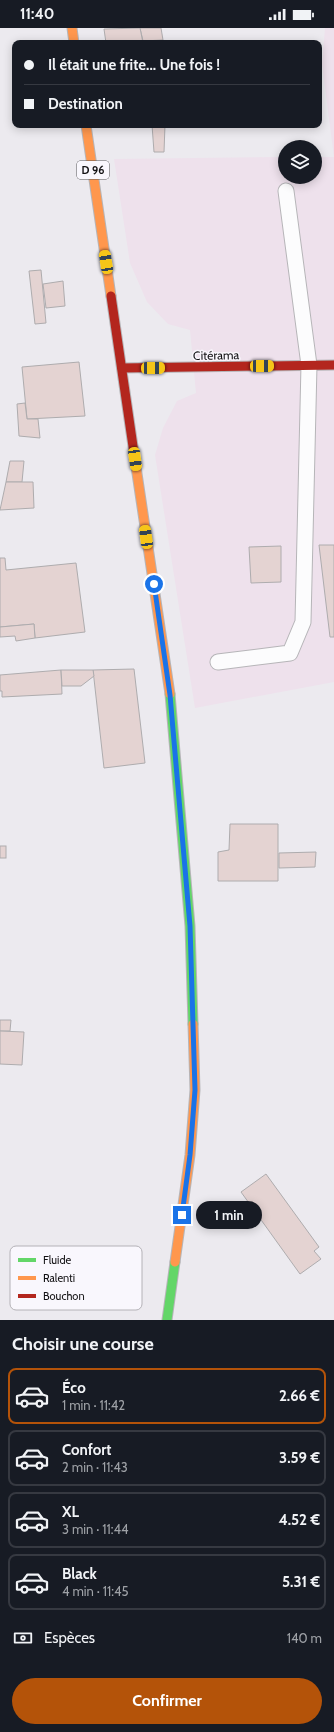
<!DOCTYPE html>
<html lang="fr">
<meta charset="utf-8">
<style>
body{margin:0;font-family:Cabin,sans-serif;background:#242831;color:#f1f3f6;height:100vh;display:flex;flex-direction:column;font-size:15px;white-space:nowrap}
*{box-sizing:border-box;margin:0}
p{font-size:13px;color:#9ea1a6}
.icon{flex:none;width:22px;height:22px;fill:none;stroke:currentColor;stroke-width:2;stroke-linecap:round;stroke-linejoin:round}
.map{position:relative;height:1292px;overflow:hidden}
.side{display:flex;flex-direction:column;background:#171b24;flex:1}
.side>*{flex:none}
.guide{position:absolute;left:12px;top:12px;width:310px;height:88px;border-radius:8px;box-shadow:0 2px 10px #0003;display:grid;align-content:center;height:88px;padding:0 12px;background:#171b24}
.fabs{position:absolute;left:278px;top:112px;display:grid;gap:8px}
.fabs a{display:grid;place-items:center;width:44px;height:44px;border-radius:50%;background:#171b24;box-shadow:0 2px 10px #0003;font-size:20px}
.end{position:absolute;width:18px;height:18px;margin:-9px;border:5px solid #1a73e8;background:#fff;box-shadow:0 0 0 2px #fff}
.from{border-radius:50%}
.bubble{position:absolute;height:28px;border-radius:14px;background:#171b24;box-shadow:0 2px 10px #0003;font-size:13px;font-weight:700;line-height:28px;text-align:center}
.car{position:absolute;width:12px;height:24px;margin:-12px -6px;border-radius:5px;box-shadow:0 0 3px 1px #0007;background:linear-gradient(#f5c518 24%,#345 0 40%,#f5c518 0 76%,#345 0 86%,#f5c518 0)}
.guide b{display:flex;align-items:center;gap:14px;height:38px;font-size:15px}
.guide b+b{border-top:1px solid #363941}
.guide i{width:10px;height:10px;background:#f1f3f6}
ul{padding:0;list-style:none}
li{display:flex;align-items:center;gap:12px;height:56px;margin:0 8px 6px;padding:0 4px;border:2px solid #363941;border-radius:8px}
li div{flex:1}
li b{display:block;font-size:15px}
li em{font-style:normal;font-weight:700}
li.active{border-color:#b45309}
li>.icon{width:36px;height:36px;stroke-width:1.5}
h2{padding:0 12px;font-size:18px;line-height:48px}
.pay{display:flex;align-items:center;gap:10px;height:44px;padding:0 12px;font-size:15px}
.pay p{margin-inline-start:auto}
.button{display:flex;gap:8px;margin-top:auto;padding:8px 12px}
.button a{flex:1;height:46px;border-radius:24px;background:#b45309;color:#fff;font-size:16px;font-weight:700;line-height:46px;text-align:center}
.status{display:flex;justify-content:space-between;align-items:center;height:28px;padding:0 20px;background:#171b24;direction:ltr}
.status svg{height:11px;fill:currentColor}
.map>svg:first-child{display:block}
.commercial{fill:#eee1ec}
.building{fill:#e4d3d2;stroke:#aeacae}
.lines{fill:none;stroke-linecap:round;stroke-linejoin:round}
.lane-casing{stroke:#b6b5b8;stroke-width:17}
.fast-casing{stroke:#b6b5b8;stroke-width:11}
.slow-casing{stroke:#b6b5b8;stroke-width:11}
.jam-casing{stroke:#b6b5b8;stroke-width:11}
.lane{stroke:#fcfcfd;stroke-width:15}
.fast{stroke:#63d668;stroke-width:9}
.slow{stroke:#ff974d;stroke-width:9}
.jam{stroke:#b3261e;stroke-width:9}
.route{stroke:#1a73e8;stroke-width:5}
.labels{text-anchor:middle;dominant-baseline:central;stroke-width:3;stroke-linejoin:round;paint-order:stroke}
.shield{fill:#f9f7fd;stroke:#575659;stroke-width:1}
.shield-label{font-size:11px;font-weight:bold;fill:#121113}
.street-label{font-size:12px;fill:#121113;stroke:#f9f7fd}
.key{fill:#f9f7fd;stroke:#b4b2b7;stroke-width:1}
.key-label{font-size:11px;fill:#121113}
</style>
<div class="status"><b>11:40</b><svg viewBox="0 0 49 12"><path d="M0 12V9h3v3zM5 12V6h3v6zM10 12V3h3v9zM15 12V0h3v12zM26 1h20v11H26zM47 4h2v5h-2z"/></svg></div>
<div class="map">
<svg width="334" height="1292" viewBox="0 0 334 1292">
<rect width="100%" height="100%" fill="#eceaef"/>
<polygon class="commercial" points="325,0 334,0 334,654 195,680 155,427 163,400 177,373 196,365 190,302 168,296 147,274 130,235 114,131 285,129 285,149 315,149 315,129 334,129 322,36"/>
<g class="building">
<polygon points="140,0 161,0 163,12 143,13"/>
<polygon points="140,0 143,15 106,15 104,1"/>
<polygon points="152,97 165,97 164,124 154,124"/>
<polygon points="41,242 46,295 35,296 29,243"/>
<polygon points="63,253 65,278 46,280 43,256"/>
<polygon points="79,334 85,388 27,391 22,339"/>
<polygon points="25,375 27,391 38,391 40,410 19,408 17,376"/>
<polygon points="10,433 24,433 22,454 6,454"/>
<polygon points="6,454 33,454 34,480 0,482"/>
<polygon points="319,517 334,517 334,609 330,609"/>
<polygon points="281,518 281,554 251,555 249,519"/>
<polygon points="0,530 5,530 6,542 76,535 85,604 35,610 34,596 0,599"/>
<polygon points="34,596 35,610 16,613 15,608 0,609 0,599"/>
<polygon points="134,641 145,735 104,740 93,642"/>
<polygon points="61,642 62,666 2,669 2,663 0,663 0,647"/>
<polygon points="61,642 93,642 94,648 81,658 62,658"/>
<polygon points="230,796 278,796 278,853 218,853 218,824 229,822"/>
<rect x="0" y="818" width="6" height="12"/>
<polygon points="316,824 315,839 279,840 279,825"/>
<polygon points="0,992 11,992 10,1003 0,1003"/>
<polygon points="0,1003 24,1004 22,1037 0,1036"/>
<polygon points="266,1146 319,1219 314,1223 321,1231 300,1246 241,1164"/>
</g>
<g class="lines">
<defs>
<polyline id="lane" points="218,634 290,625 303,594 309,337 286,163"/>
<g id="fast">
<polyline points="170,666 190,898 193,996"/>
<polyline points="167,1292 175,1234"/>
</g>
<g id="slow">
<polyline points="72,0 74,15"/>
<polyline points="86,97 111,268"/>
<polyline points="135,432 170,666"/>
<polyline points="175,1234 190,1127 195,1062 193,996"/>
</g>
<g id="jam">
<polyline points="111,268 135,432"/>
<polyline points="122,340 334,337"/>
</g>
</defs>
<use href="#lane" class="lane-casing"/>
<use href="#fast" class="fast-casing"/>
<use href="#slow" class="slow-casing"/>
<use href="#jam" class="jam-casing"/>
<use href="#lane" class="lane"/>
<use href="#fast" class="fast"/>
<use href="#slow" class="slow"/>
<use href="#jam" class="jam"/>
</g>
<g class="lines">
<polyline class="route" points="154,556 170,667 190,898 195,1062 190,1127 182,1187"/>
</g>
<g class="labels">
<rect class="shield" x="77" y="133" width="32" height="18" rx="3"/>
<g class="shield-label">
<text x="93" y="142">D 96</text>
</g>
<g class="street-label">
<text transform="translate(216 327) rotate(-1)">Citérama</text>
</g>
</g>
<rect x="10" y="1218" width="132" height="64" rx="6" class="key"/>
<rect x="18" y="1230" width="18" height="4" fill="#63d668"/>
<rect x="18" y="1248" width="18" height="4" fill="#ff974d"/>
<rect x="18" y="1266" width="18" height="4" fill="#b3261e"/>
<g class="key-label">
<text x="43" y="1236">Fluide</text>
<text x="43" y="1254">Ralenti</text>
<text x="43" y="1272">Bouchon</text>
</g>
</svg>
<div class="fabs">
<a><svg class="icon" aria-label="layers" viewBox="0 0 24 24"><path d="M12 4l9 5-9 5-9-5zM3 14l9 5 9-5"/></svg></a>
</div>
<i class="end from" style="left:154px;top:556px"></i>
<i class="end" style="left:182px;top:1187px"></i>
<div class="bubble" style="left:196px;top:1173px;width:66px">1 min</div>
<i class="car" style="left:106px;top:234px;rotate:351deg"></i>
<i class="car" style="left:262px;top:338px;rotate:89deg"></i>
<i class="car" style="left:153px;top:340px;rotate:89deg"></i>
<i class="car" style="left:135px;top:431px;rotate:172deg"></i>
<i class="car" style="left:146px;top:509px;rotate:352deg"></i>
<div class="guide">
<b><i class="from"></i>Il était une frite... Une fois !</b>
<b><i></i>Destination</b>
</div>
</div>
<section class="side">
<h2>Choisir une course</h2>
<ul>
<li class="active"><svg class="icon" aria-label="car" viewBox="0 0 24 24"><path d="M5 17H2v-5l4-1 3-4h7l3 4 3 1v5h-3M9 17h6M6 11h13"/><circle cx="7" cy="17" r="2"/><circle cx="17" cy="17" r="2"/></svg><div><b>Éco</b><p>1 min · 11:42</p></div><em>2.66 €</em></li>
<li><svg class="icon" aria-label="car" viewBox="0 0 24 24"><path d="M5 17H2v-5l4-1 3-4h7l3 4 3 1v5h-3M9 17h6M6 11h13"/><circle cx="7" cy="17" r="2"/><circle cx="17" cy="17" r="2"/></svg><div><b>Confort</b><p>2 min · 11:43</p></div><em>3.59 €</em></li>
<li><svg class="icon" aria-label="car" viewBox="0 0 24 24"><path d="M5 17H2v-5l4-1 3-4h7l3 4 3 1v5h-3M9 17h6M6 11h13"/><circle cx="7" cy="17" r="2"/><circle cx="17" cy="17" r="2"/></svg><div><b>XL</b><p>3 min · 11:44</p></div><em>4.52 €</em></li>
<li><svg class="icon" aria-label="car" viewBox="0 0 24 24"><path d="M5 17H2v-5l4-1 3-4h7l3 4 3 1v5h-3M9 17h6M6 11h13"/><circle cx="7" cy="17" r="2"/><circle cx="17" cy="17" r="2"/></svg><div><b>Black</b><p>4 min · 11:45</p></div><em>5.31 €</em></li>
</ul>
<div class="pay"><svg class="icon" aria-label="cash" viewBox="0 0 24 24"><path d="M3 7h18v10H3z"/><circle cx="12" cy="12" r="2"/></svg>Espèces<p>140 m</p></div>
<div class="button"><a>Confirmer</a></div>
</section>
